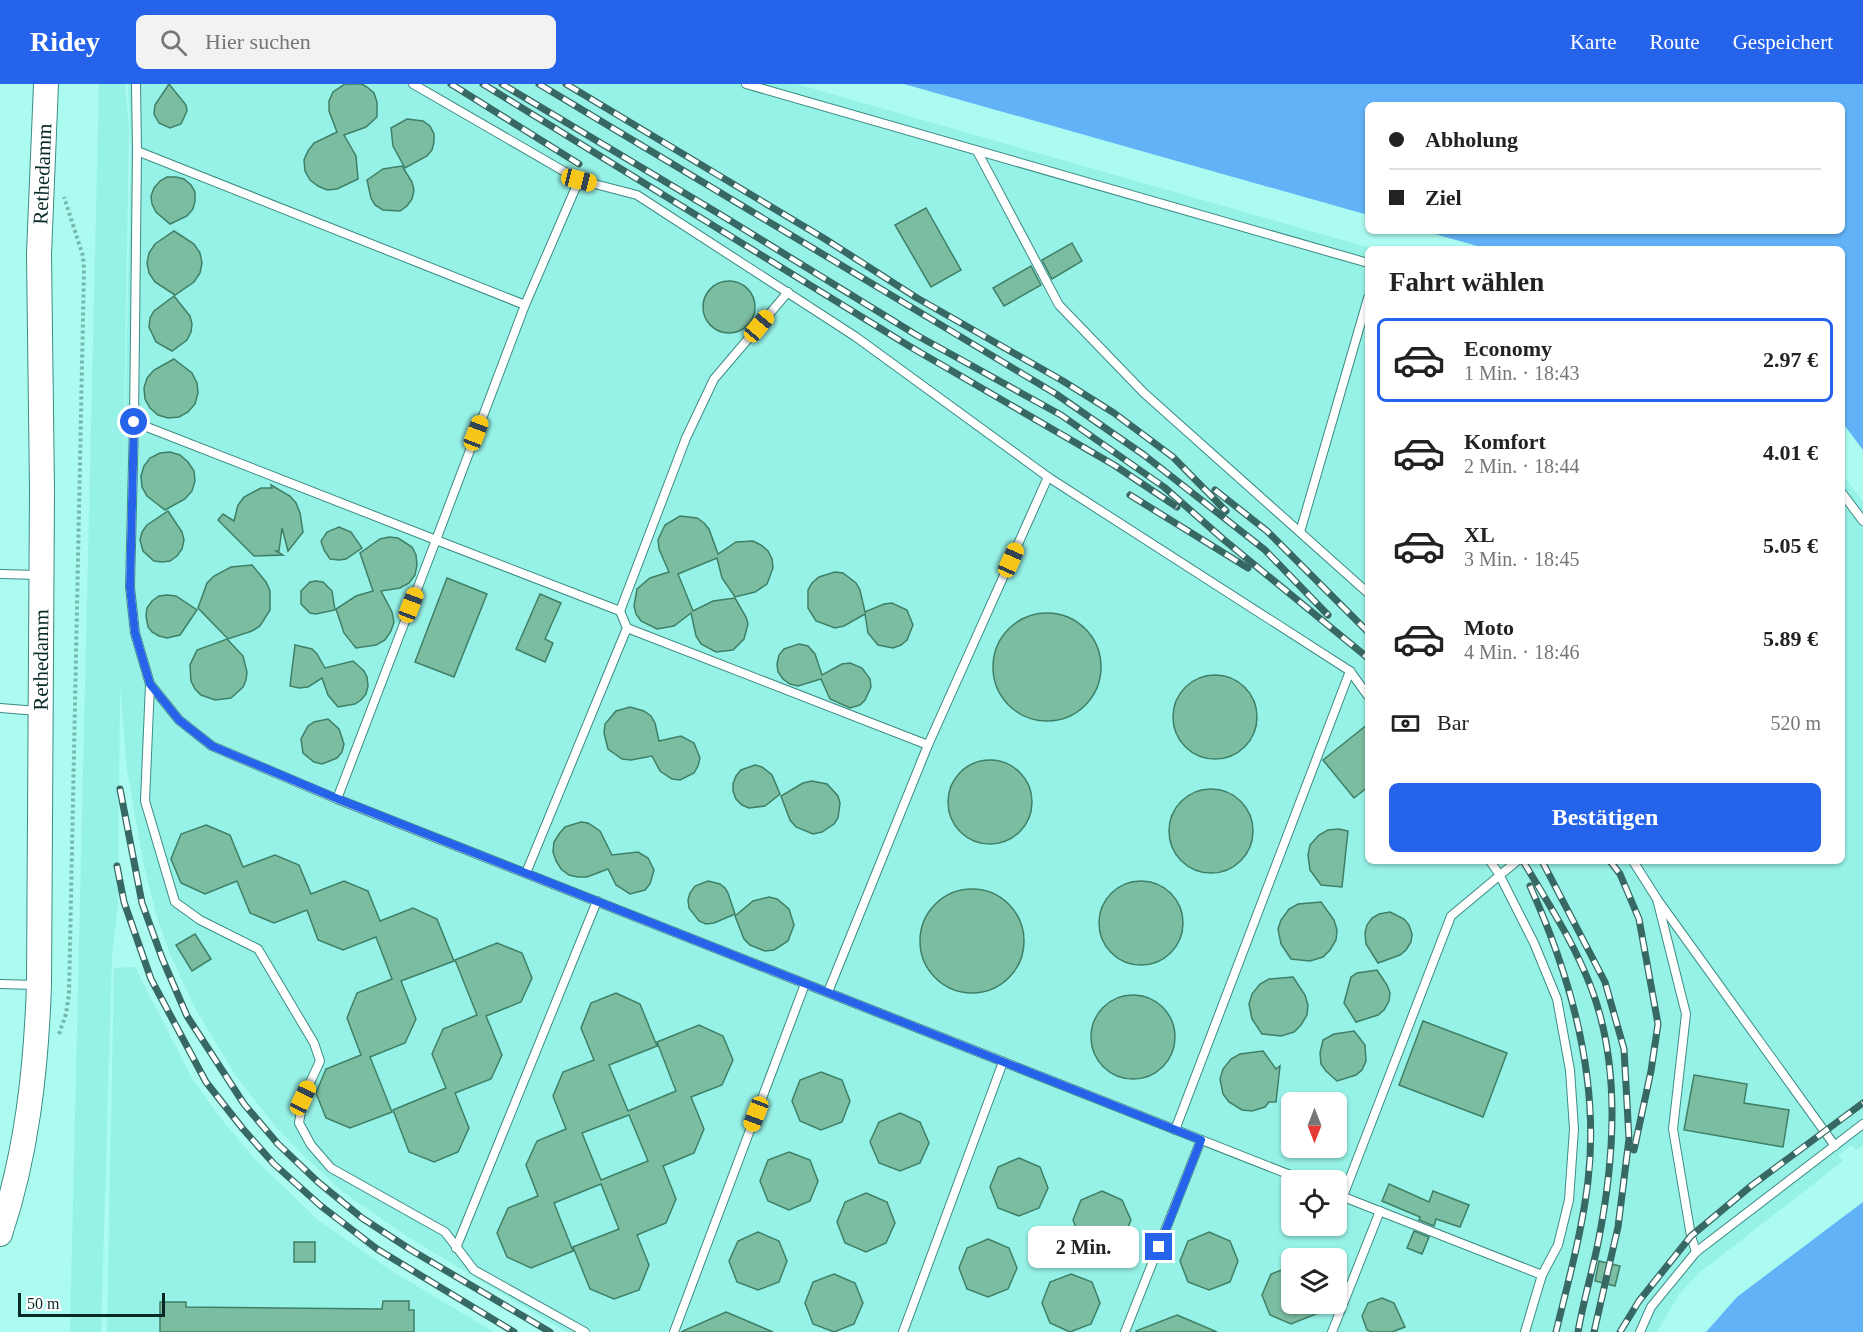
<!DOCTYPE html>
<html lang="de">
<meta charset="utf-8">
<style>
body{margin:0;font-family:Georgia,serif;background:#f2f2f2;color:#222;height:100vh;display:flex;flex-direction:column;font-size:22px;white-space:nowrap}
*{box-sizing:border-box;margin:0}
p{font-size:20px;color:#767676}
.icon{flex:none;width:33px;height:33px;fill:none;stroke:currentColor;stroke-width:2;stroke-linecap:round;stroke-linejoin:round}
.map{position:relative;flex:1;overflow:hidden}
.sheet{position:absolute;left:1365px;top:162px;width:480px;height:618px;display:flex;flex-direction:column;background:#fff;border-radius:9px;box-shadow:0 2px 4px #0004}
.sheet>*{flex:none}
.guide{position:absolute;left:1365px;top:18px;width:480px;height:132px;border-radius:9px;box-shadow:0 2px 4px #0004;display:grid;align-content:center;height:132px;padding:0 24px;background:#fff}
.needle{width:39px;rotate:180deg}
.tools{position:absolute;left:1281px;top:1008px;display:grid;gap:12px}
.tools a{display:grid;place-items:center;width:66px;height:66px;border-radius:9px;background:#fff;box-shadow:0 2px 4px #0004;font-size:30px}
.scale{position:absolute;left:18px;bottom:15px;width:147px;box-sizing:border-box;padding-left:6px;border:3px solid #062926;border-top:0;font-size:16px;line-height:21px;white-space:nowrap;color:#062926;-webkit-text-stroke:4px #fff;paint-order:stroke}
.end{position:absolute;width:27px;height:27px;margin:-14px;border:8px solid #2563eb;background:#fff;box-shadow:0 0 0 3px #fff}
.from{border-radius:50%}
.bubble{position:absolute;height:42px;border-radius:9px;background:#fff;box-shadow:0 2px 4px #0004;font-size:20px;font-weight:800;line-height:42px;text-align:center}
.car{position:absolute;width:18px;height:36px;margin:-18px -9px;border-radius:8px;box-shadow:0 0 4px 2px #0007;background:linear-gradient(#f5c518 24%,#345 0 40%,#f5c518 0 76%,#345 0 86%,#f5c518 0)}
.guide b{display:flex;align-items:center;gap:21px;height:57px;font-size:22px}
.guide b+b{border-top:2px solid #e0e0e0}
.guide i{width:15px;height:15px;background:#222}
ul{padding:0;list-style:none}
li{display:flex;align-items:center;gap:18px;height:84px;margin:0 12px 9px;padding:0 12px;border:3px solid transparent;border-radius:9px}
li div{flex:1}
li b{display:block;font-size:22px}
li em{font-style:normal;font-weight:800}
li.selected{border-color:#2563eb}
li>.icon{width:54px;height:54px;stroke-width:1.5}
h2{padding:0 24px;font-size:27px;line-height:72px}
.pay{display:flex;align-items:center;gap:15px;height:66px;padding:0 24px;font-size:22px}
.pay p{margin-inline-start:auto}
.cta{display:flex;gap:12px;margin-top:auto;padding:12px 24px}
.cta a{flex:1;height:69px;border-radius:9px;background:#2563eb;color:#fff;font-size:24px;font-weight:800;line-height:69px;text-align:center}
header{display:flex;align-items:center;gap:36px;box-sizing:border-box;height:84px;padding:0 30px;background:#2563eb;color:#fff}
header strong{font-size:28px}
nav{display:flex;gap:33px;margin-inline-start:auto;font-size:21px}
.search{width:420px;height:54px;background:#f2f2f2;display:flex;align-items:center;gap:15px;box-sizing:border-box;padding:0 21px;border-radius:9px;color:#767676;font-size:22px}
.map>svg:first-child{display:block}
.built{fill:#96f1e6;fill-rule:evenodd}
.water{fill:#62b2f7}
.building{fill:#7bbda1;stroke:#3e8067;stroke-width:1.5;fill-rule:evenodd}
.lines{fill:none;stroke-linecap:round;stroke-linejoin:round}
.service-casing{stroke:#3c8c84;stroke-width:10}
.secondary-casing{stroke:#3c8c84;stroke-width:26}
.path{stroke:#75b6af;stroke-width:4;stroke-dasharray:3 3;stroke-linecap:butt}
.service{stroke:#fff;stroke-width:8}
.secondary{stroke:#fff;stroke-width:24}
.rail-casing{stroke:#386863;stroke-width:7}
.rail{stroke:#fff;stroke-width:4.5;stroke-dasharray:14;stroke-linecap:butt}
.route{stroke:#2563eb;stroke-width:8}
.labels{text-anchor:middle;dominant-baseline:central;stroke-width:6;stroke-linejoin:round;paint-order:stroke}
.street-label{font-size:21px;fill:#062926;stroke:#fff}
</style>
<header>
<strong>Ridey</strong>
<div class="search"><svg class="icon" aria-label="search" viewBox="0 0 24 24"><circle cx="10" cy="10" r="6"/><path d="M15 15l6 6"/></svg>Hier suchen</div>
<nav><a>Karte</a><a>Route</a><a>Gespeichert</a></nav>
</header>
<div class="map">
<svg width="1863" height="1248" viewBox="0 0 1863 1248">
<rect width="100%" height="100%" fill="#abfbf1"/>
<g class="built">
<path d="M99,0H125L129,43L122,476L131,65L128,0H797L1374,165H1368V777H1842V390L1863,418V1061L1856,1066L1852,1061L1838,1071L1843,1077L1700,1188L1679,1210L1657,1248H566L411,1155L344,1109L300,1068L275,1042L236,992L195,924L170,870L157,833L144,782L127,686L120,602L118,821L112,871L101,1248H70ZM1292,1018H1336V1064H1292ZM1292,1096H1336V1142H1292ZM1292,1174H1336V1220H1292Z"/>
<polygon points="135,883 193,996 222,1036 255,1075 318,1136 390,1186 494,1248 107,1248 114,884"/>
</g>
<g class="water">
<polygon points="904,0 1863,0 1863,366 1842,338 1842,165 1488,165 1424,147 1842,147 1842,21 1368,21 1368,131"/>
<polygon points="1863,1118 1863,1248 1706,1248 1737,1213"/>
</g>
<g class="building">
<polygon points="169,0 186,21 187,27 181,40 170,44 159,39 154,30 155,21"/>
<polygon points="345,0 362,0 367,3 374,9 377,18 377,33 366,43 344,51 356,72 358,95 337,105 327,106 318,102 310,96 305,87 304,76 308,67 314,59 337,48 329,27 329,17 333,8"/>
<polygon points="407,35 423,37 430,42 434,50 434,58 432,66 427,72 405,84 393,62 391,44"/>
<polygon points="402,82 412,98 414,106 412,115 407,122 400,127 383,126 375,121 371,114 367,96 383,85"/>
<polygon points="167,93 176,93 184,95 191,101 195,108 195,117 193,125 187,132 170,140 156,128 152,120 151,112 154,104 160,97"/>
<polygon points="926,124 961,186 931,203 895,141"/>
<polygon points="174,147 194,160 200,169 202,179 200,189 194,198 175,211 155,198 149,189 147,179 149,169 155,160"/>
<polygon points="1072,159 1082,177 1052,195 1042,176"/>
<polygon points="1031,182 1041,201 1004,222 993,204"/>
<circle cx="729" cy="223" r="26"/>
<polygon points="174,212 190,232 192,240 191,248 187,256 172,267 156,258 149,243 150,234 154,227"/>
<polygon points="174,275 192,289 197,299 198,309 195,320 188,328 179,333 168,334 158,331 150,324 145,315 144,304 147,294 154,286"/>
<polygon points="170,368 180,371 188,378 194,387 195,397 192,407 185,415 165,426 147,412 142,403 141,392 144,382 150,374 160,369"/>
<polygon points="271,401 290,412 296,419 300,429 303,448 288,467 282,444 279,467 276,467 283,471 254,472 218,436 223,430 234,437 238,421 244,413 261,404 272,404"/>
<polygon points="168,427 182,448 184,456 182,465 177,472 170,477 162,478 154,477 143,467 140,456 142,448 147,441"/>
<polygon points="680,432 697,434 704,439 709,445 718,470 736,458 753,457 761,461 768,467 772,475 773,484 767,500 755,508 735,513 722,494 717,474 678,490 693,527 713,517 735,514 746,533 748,540 744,555 733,566 716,568 701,560 696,552 691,529 674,542 657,545 641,537 636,530 634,522 637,505 650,494 669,488 659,465 658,456 665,441"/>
<polygon points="339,443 351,448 362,464 346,475 339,476 330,475 324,466 321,457 327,448"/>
<polygon points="389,453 398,454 412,463 416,471 417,481 415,491 409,499 400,504 381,507 392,528 394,538 391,547 385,556 376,561 356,564 344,549 336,525 356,512 373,507 360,469 380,455"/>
<polygon points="252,481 266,498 270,507 270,526 260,542 252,547 228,555 198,524 207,499 214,492 231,483"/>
<polygon points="835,488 843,489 856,499 860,506 865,528 884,520 892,519 907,526 913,541 907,556 901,561 893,564 878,561 868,549 865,530 844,542 835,544 816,537 808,524 808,506 812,499 819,493"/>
<polygon points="447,494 487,510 454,593 415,578"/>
<polygon points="316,497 323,498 332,507 335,526 316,530 310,529 301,520 301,507 310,498"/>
<polygon points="540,510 561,519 545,555 553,559 545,578 516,565"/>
<polygon points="167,511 176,512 197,526 180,551 167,554 159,552 152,548 148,543 146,532 147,524 152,517 159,512"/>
<circle cx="1047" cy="583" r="54"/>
<polygon points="227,555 243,572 247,588 246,596 243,603 231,614 215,616 201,611 195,605 191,597 190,581 197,566"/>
<polygon points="799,560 808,562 815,570 822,591 842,580 850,579 862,584 870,595 871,603 865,616 860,621 850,624 830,615 821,595 798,602 790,600 783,595 778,588 777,580 779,571 784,565"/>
<polygon points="295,561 312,565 317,570 325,584 353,577 364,587 367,593 368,602 366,610 361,616 355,620 338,623 328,611 322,594 308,603 299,604 290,602"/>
<circle cx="1215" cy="633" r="42"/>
<polygon points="630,623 644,627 651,632 655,639 659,657 681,652 694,659 700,674 698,682 694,689 680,696 672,695 660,687 652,672 631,676 622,675 608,665 604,649 605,640 616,627"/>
<polygon points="328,635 339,645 344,660 342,668 337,674 322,680 314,678 303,669 301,655 308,642 314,638"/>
<polygon points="1368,640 1368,703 1354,714 1323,676"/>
<circle cx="990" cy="718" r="42"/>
<polygon points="755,681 762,683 772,691 780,710 765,722 749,724 742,721 736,715 733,707 733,700 736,692 741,686"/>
<polygon points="812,697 827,700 838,712 840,719 838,734 834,740 822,748 813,750 796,743 790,736 781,712 803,699"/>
<circle cx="1211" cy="747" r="42"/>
<polygon points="581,738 588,739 600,747 612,771 638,768 648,774 654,786 650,800 645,806 630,810 616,801 608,785 587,793 578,793 569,791 561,785 556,777 553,768 554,758 559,750 565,743"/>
<polygon points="206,741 230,751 243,783 275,771 299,781 311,810 344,797 368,807 380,837 413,824 437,835 454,877 401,897 416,935 405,959 370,973 392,1028 350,1044 326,1034 316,1009 326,985 361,971 347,934 357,909 392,895 376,853 343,866 318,856 307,826 274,839 250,829 237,797 205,810 181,799 171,775 181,750"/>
<polygon points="1339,745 1348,747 1342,803 1321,801 1310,786 1308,771 1310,761 1319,751 1328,746"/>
<polygon points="708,797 720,800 725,804 728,809 735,830 714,839 706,840 699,837 689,824 688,816 690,809 695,802"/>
<circle cx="1141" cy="839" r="42"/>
<circle cx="972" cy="857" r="52"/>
<polygon points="769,813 777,815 789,825 794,841 788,857 774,866 765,867 750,861 744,855 735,832 753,817"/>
<polygon points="1321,818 1334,836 1337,846 1336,856 1330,866 1323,873 1310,877 1291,875 1281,860 1278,845 1281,836 1289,825 1298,820"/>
<polygon points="1390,828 1404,835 1409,841 1412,850 1411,858 1406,866 1400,871 1378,879 1366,860 1365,849 1367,841 1372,834 1379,830"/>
<polygon points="195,850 211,875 192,887 176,861"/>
<polygon points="497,859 522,869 532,894 521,918 486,932 502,971 491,995 455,1009 469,1044 458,1068 434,1078 409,1068 393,1026 446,1004 432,970 443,945 477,931 455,876"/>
<polygon points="1377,886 1387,901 1390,909 1389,917 1384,926 1378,931 1356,938 1344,919 1351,893 1357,889"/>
<polygon points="1293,893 1305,911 1308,921 1307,931 1301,941 1294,948 1281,952 1262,950 1252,935 1249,920 1252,910 1260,900 1269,895"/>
<path d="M616,909L640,920L657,962L609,981L628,1027L676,1007L657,958L699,941L723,952L733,976L722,1001L691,1013L704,1045L694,1069L663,1082L676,1115L666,1139L637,1151L649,1181L639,1206L614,1215L590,1205L573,1163L619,1145L601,1100L554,1119L573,1167L531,1184L507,1173L497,1149L508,1124L538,1112L526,1081L537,1057L566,1045L553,1012L563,988L594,976L581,944L591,919ZM629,1031L648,1077L601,1096L582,1049Z"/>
<circle cx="1133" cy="953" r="42"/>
<polygon points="1423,937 1507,969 1483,1033 1399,1001"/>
<polygon points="1354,947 1365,961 1366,977 1362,986 1356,991 1337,997 1326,987 1321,980 1320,969 1323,956 1334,950"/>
<polygon points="1263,967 1276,985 1280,982 1276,1018 1269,1018 1265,1023 1252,1027 1242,1026 1229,1018 1223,1010 1220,995 1223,985 1231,975 1240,970"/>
<polygon points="821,988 842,996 850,1017 842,1038 821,1046 800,1037 792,1017 800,996"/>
<polygon points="1694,991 1747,1000 1744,1019 1789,1026 1783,1063 1684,1046"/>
<polygon points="900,1029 920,1038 929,1059 920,1079 900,1087 879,1079 870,1058 879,1038"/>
<polygon points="789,1068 810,1076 818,1097 810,1117 789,1126 768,1117 760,1097 768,1076"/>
<polygon points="1019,1074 1040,1083 1048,1104 1039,1124 1019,1132 998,1124 990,1103 998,1083"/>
<polygon points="1389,1100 1429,1118 1433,1107 1469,1121 1460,1143 1436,1135 1434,1142 1419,1136 1420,1133 1382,1117"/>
<polygon points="1102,1107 1122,1116 1131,1136 1122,1157 1102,1165 1081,1157 1073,1136 1081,1116"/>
<polygon points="866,1109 887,1118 895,1139 886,1159 866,1168 845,1159 837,1138 845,1118"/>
<polygon points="1414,1147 1429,1153 1422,1170 1407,1164"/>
<polygon points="758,1148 779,1157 787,1177 779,1198 758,1206 737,1198 729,1177 738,1157"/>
<polygon points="1209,1148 1230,1157 1238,1177 1230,1198 1209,1206 1188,1198 1180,1177 1188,1157"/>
<polygon points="988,1155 1009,1164 1017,1184 1008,1205 988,1213 967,1205 959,1184 967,1164"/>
<rect x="294" y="1158" width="21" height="20"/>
<polygon points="1599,1177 1620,1182 1615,1202 1595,1197"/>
<polygon points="1292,1182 1292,1220 1336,1220 1336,1222 1291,1240 1270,1231 1262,1211 1271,1190"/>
<polygon points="834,1190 855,1199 863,1219 854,1240 834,1248 813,1240 805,1219 813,1198"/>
<polygon points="1071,1190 1092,1198 1100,1219 1091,1240 1070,1248 1050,1239 1042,1219 1050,1198"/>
<polygon points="1382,1214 1394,1219 1405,1243 1392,1248 1372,1248 1367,1246 1362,1232 1368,1219"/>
<polygon points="383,1217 409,1217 409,1226 414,1226 414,1248 160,1248 160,1218 186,1218 186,1223 382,1225"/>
<polygon points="726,1228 773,1248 681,1248"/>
<polygon points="1177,1231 1217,1248 1136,1248 1136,1247"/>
</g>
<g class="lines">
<defs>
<g id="service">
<polyline points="136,0 137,67 134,338 130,503 135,549 150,600 179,636 212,662 337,715 1303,1096"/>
<polyline points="413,0 579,96 637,111 856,253 1048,393 1350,587 1368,612"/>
<polyline points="746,0 1368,179"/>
<polyline points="137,67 525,221 579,96"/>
<polyline points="977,67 1059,221 1144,309 1368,509"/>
<polyline points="134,338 436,456 525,221"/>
<polyline points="1842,409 1863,437"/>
<polyline points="1300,448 1368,214"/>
<polyline points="0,490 40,491"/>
<polyline points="627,544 928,661"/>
<polyline points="150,600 145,717 175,818 200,836 258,865 314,959 320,977 303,1014 299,1039 311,1061 331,1084 445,1148 474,1186 585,1248"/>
<polyline points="0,624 38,627"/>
<polyline points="337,715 436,456 620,527 686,354 714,295 788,208"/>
<polyline points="1490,777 1499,790 1534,859 1557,915 1570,986 1574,1045 1569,1116 1558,1161 1542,1191 1525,1248"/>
<polyline points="1633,777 1657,815 1835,1062"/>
<polyline points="526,789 627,544 620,527"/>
<polyline points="1657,815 1686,930 1673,1045 1691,1152 1696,1168"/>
<polyline points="0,900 36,901"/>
<polyline points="828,908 928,661 1048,393"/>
<polyline points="1175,1046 1350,587"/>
<polyline points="1336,1110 1542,1191"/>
<polyline points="1343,1112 1451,832 1517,777"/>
<polyline points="456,1164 597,817"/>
<polyline points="674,1248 805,900"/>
<polyline points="903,1248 1003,978"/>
<polyline points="1125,1248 1201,1056"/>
<polyline points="1332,1248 1380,1127"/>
<polyline points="1640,1248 1651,1223 1696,1168 1863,1040"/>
</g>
<g id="secondary">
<path id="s1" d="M0,1150C27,1069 36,986 39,901L42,406L39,170L46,0"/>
</g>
</defs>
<use href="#service" class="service-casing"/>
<use href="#secondary" class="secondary-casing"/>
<polyline class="path" points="59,950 66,930 69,910 84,185 83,172 64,113"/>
<use href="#service" class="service"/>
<use href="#secondary" class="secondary"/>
<defs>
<g id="rail">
<polyline points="451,0 579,80"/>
<polyline points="483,0 909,262 1114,381 1177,423"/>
<polyline points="502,0 721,131 918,252 1061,331 1164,403 1223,455 1368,574"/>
<polyline points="539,0 1056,310 1144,371 1265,466 1328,531"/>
<polyline points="566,0 825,155 917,214 1063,297 1114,329 1173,373 1226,427"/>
<polyline points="1215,406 1267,447 1368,548"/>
<polyline points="1130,411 1248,484"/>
<polyline points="120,705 142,819 162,874 187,932 244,1020 278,1060 318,1098 362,1134 411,1166 550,1248"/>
<path d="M1523,777C1548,819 1575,860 1592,906C1621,984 1614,1079 1598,1159C1592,1189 1583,1218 1578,1248"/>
<polyline points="1542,777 1605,898 1624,965 1629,1055 1618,1143 1594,1248"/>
<polyline points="1610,777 1620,790 1639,835 1658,940 1651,987 1634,1066"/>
<polyline points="117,782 124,818 151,895 206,998 243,1045 274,1080 321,1122 377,1165 514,1248"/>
<path d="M1530,802C1571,893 1600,995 1588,1097C1582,1148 1568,1198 1556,1248"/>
<polyline points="1620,1248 1639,1217 1691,1152 1751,1102 1863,1019"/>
</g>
</defs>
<use href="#rail" class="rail-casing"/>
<use href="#rail" class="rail"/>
</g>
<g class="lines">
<polyline class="route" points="134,338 130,503 135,549 150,600 179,636 212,662 338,715 1201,1056 1159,1163"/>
</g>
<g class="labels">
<g class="street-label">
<text stroke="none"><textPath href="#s1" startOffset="1064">Rethedamm</textPath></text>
<text stroke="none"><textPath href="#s1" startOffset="578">Rethedamm</textPath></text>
</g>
</g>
</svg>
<div class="tools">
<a><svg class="needle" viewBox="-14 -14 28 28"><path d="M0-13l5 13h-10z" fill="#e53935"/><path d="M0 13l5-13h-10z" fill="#767676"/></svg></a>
<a><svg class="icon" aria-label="locate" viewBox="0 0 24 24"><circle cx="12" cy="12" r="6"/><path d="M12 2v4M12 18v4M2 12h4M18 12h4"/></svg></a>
<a><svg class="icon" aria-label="layers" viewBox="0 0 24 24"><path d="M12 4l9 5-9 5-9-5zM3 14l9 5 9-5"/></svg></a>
</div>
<div class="scale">50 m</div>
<i class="end from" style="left:134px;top:338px"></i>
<i class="end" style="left:1159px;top:1163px"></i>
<div class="bubble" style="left:1028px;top:1142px;width:111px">2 Min.</div>
<i class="car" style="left:579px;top:96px;rotate:104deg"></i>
<i class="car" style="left:759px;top:242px;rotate:40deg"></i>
<i class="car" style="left:476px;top:349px;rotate:21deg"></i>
<i class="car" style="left:1011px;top:476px;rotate:24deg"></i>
<i class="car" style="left:411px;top:521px;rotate:21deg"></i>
<i class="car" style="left:303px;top:1014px;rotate:25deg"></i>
<i class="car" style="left:756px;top:1030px;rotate:201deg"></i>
<div class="guide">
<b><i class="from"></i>Abholung</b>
<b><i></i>Ziel</b>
</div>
<section class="sheet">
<h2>Fahrt wählen</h2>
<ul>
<li class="selected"><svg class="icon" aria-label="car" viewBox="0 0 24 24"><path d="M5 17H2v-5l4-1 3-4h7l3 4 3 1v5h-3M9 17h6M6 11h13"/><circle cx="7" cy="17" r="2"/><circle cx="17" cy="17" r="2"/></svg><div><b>Economy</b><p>1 Min. · 18:43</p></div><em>2.97 €</em></li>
<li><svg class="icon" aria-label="car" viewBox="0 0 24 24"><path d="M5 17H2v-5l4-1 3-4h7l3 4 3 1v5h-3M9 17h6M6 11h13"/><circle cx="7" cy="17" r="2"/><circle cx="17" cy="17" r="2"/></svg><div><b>Komfort</b><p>2 Min. · 18:44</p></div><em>4.01 €</em></li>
<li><svg class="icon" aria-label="car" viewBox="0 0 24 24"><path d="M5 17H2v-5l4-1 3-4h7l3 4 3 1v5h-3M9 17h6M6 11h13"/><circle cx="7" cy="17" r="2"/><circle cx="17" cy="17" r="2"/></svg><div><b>XL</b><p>3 Min. · 18:45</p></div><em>5.05 €</em></li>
<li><svg class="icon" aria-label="car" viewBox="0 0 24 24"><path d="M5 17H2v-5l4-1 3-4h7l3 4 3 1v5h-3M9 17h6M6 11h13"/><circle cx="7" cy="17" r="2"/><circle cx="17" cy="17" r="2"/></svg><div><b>Moto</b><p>4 Min. · 18:46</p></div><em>5.89 €</em></li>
</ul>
<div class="pay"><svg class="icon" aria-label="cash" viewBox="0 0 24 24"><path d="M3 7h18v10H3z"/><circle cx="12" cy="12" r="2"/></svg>Bar<p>520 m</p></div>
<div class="cta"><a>Bestätigen</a></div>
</section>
</div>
